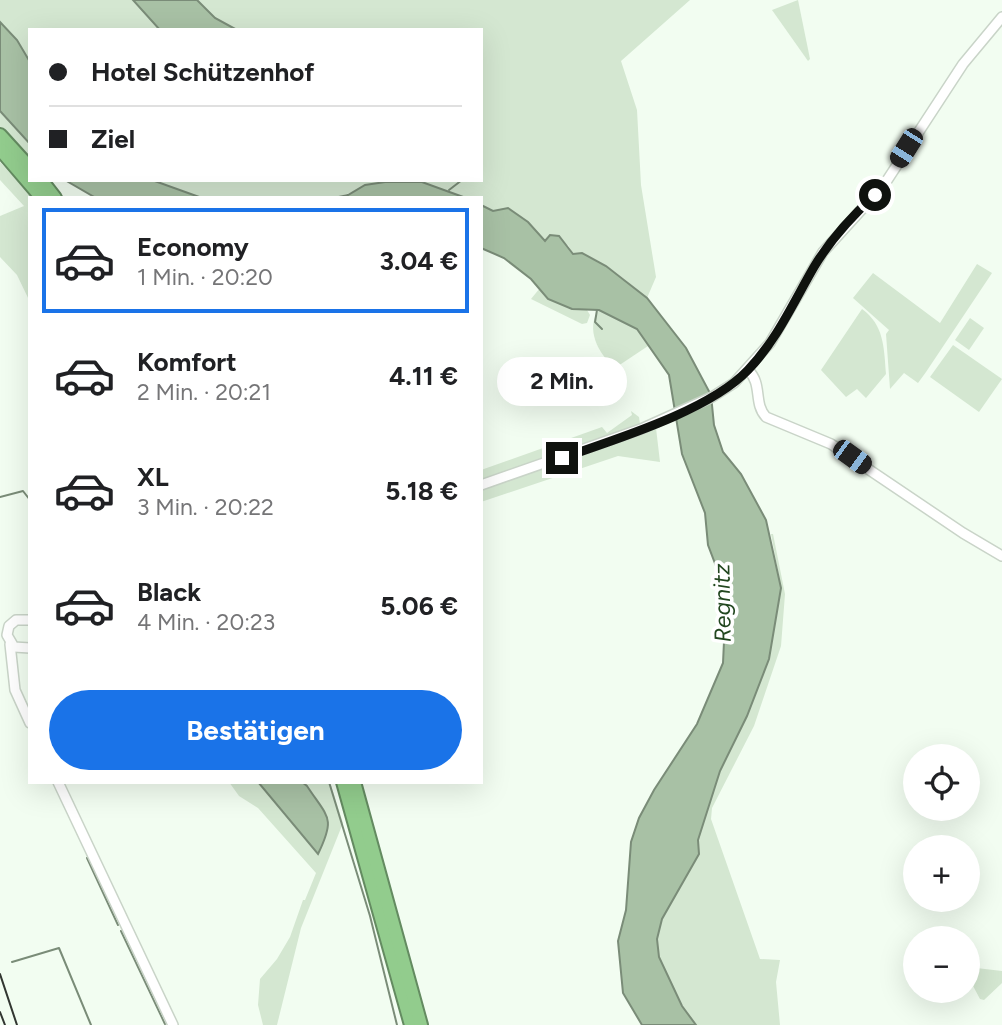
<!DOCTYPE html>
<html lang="de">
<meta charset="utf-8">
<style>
body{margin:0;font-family:Figtree,sans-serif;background:#f2f2f2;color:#202124;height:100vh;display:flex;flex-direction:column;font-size:26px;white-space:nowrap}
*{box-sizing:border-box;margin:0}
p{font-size:23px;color:#757577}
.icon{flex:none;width:38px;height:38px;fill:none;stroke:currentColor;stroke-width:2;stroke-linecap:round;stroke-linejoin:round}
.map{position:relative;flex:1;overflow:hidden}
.drawer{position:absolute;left:28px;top:196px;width:455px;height:588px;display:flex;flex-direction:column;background:#fff;border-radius:0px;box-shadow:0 7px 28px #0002}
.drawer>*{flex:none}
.hud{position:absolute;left:28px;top:28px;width:455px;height:154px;border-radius:0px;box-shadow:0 7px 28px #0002;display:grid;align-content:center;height:154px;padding:0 21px;background:#fff}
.fabs{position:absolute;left:903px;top:744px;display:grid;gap:14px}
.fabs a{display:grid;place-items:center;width:77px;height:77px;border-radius:50%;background:#fff;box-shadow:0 7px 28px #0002;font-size:35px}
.end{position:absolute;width:32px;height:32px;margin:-16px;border:9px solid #0f120e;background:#fff;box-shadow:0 0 0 4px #fff}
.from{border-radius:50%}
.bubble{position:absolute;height:49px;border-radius:24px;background:#fff;box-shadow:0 7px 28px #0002;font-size:23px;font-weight:700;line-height:49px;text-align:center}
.car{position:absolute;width:21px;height:42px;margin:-21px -10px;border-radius:9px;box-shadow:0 0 5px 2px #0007;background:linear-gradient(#222 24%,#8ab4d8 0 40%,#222 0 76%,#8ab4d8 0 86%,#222 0)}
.hud b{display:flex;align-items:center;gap:24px;height:66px;font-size:26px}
.hud b+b{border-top:2px solid #e0e0e0}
.hud i{width:18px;height:18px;background:#202124}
ul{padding:12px 0 0;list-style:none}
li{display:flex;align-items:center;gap:21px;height:105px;margin:0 14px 10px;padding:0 7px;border:4px solid transparent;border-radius:0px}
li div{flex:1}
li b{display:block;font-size:26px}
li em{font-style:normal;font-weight:700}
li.current{border-color:#1a73e8}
li>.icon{width:63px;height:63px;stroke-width:1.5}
.button{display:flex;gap:14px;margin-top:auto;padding:14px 21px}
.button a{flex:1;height:80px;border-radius:42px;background:#1a73e8;color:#fff;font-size:28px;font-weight:700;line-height:80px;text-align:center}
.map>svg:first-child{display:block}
.green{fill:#d4e7d1}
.water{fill:#a8c1a5;stroke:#7a8c78;stroke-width:2}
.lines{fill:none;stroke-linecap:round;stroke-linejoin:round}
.stream{stroke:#7a8c78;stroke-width:2}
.secondary-casing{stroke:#c9d4c8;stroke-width:12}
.highway-casing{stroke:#648b61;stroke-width:16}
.secondary{stroke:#fff;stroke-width:9}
.highway{stroke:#92cc8d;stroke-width:12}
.rail{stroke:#323631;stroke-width:2}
.route{stroke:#0f120e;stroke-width:9}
.labels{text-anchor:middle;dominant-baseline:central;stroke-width:7;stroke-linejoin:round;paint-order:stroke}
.water-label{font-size:23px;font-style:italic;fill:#22471f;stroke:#fff}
</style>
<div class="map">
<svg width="1002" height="1025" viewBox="0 0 1002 1025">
<rect width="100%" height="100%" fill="#f2fdf1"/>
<g class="green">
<polygon points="0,0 133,0 160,30 30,30 30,62 17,40 0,22"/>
<path d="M197,0H690L621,61L637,110L641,185L656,277L647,298C631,285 595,251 573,254L568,245L545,241L481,205V198H466L422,182H385L334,198H202L152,180H481V30H237L215,18Z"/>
<polygon points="798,0 810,59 808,61 772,10"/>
<polygon points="0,111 30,144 30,160 0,127"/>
<polygon points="0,162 33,198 30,198 30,302 17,275 0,257 0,216 24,206 0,180"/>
<polygon points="977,264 992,273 926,372 918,383 904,373 890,389 886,334 889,330 853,298 873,273 940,323"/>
<polygon points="540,288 572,309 587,310 590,315 587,323 582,324 531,299"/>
<path d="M862,309C884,325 884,347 886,374L866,398L857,389L846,397L821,370Z"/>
<path d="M599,310L637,329L648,346L615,368C598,354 585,328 599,310Z"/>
<polygon points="970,318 984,328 969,350 955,340"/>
<polygon points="953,345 1002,379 979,412 930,377"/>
<polygon points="631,411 639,417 640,424 527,473 656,428 660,462 618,456 481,502 481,470 602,427 607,433 632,415"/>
<polygon points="771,534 773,534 785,594 781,646 754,726 712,808 711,819 760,959 780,960 776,982 780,1025 696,1025 682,1006 659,957 657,939 662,919 699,854 698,840 720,771 747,716 769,659 781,588"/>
<polygon points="229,782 330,782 343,823 301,928 277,1025 263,1025 258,1005 260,979 277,959 290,937 303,900 305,900 316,873 258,808 239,796"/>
<polygon points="968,967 1002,971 1002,983 984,1000 980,999 972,984 968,982"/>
</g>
<g class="water">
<polygon points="133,0 197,0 215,18 237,30 160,30"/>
<polygon points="0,22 17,40 30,62 30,144 0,111"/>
<polygon points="65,180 152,180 202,198 96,198"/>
<polygon points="385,182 422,182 466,198 334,198 348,195 365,185"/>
<polygon points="481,205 493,211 508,208 528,222 545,241 550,235 559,236 573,254 582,253 606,266 647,298 686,348 711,395 714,425 723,452 741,474 766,520 781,588 769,659 747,716 720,771 698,840 699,854 662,919 657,939 659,957 682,1006 696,1025 642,1025 623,993 618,941 626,910 631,842 639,818 654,790 697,724 723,663 725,620 719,586 721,582 730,580 730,577 720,572 716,566 708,545 705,513 682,454 669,375 637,329 599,310 572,309 548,299 531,279 504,258 481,248"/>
<path d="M258,782H302L307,786C328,818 336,817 318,854Z"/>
</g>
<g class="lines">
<g class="stream">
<polyline points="449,190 462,180"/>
<polyline points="597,310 595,322 602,329"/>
<polyline points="0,497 23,491 30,500"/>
<polyline points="329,782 370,916 397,1025"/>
<polyline points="87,858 118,925"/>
<polyline points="121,931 165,1024"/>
<polyline points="12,962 59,948 91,1025"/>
</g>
<defs>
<g id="secondary">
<path d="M748,370C763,384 753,403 766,417L831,444L963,533L1002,556"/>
<polyline points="481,485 641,429 712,397 734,383 770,343 823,252 884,185 963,64 1002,17"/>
<polyline points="30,620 16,620 9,626 7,635 14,647 30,648"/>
<polyline points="10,644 15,690 30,723"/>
<polyline points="58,782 173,1025"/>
</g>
<g id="highway">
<polyline points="0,135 30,168"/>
<polyline points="0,149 42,198"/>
<polyline points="41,180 55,198"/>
<polyline points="343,782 411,1025"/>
<polyline points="354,782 421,1025"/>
</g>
</defs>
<use href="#secondary" class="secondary-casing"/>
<use href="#highway" class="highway-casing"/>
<use href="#secondary" class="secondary"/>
<use href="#highway" class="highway"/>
<g class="rail">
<polyline points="0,974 17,1025"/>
<polyline points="0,1012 5,1025"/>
</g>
</g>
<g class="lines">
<path class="route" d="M562,458C616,439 709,411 748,370C777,340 793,303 814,267C830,240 852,216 875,195"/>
</g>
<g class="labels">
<g class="water-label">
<text transform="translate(722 603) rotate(-91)">Regnitz</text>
</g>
</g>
</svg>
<div class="fabs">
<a><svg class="icon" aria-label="locate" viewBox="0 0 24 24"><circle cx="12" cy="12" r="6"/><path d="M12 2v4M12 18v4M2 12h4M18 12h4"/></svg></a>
<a>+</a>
<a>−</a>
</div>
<i class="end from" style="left:875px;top:195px"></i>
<i class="end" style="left:562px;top:458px"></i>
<div class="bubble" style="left:497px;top:357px;width:130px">2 Min.</div>
<i class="car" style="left:906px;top:148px;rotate:212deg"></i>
<i class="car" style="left:852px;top:457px;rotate:126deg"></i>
<div class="hud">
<b><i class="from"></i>Hotel Schützenhof</b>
<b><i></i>Ziel</b>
</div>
<section class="drawer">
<ul>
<li class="current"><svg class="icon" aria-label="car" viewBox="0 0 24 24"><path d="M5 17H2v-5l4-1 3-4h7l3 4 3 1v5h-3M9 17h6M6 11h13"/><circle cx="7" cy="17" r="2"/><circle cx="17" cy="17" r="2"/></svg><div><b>Economy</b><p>1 Min. · 20:20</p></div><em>3.04 €</em></li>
<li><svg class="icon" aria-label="car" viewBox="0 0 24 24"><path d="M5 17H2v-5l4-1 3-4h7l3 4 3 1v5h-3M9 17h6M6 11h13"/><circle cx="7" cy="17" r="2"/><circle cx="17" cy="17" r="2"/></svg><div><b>Komfort</b><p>2 Min. · 20:21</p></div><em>4.11 €</em></li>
<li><svg class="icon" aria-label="car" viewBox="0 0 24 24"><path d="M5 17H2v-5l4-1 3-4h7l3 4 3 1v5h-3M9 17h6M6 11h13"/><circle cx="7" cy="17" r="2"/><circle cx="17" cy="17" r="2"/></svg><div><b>XL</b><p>3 Min. · 20:22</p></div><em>5.18 €</em></li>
<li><svg class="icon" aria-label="car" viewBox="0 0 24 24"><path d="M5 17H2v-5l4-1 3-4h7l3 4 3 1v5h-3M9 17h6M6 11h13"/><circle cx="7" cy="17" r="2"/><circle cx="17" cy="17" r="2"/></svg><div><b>Black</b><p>4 Min. · 20:23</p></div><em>5.06 €</em></li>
</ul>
<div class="button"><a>Bestätigen</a></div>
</section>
</div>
